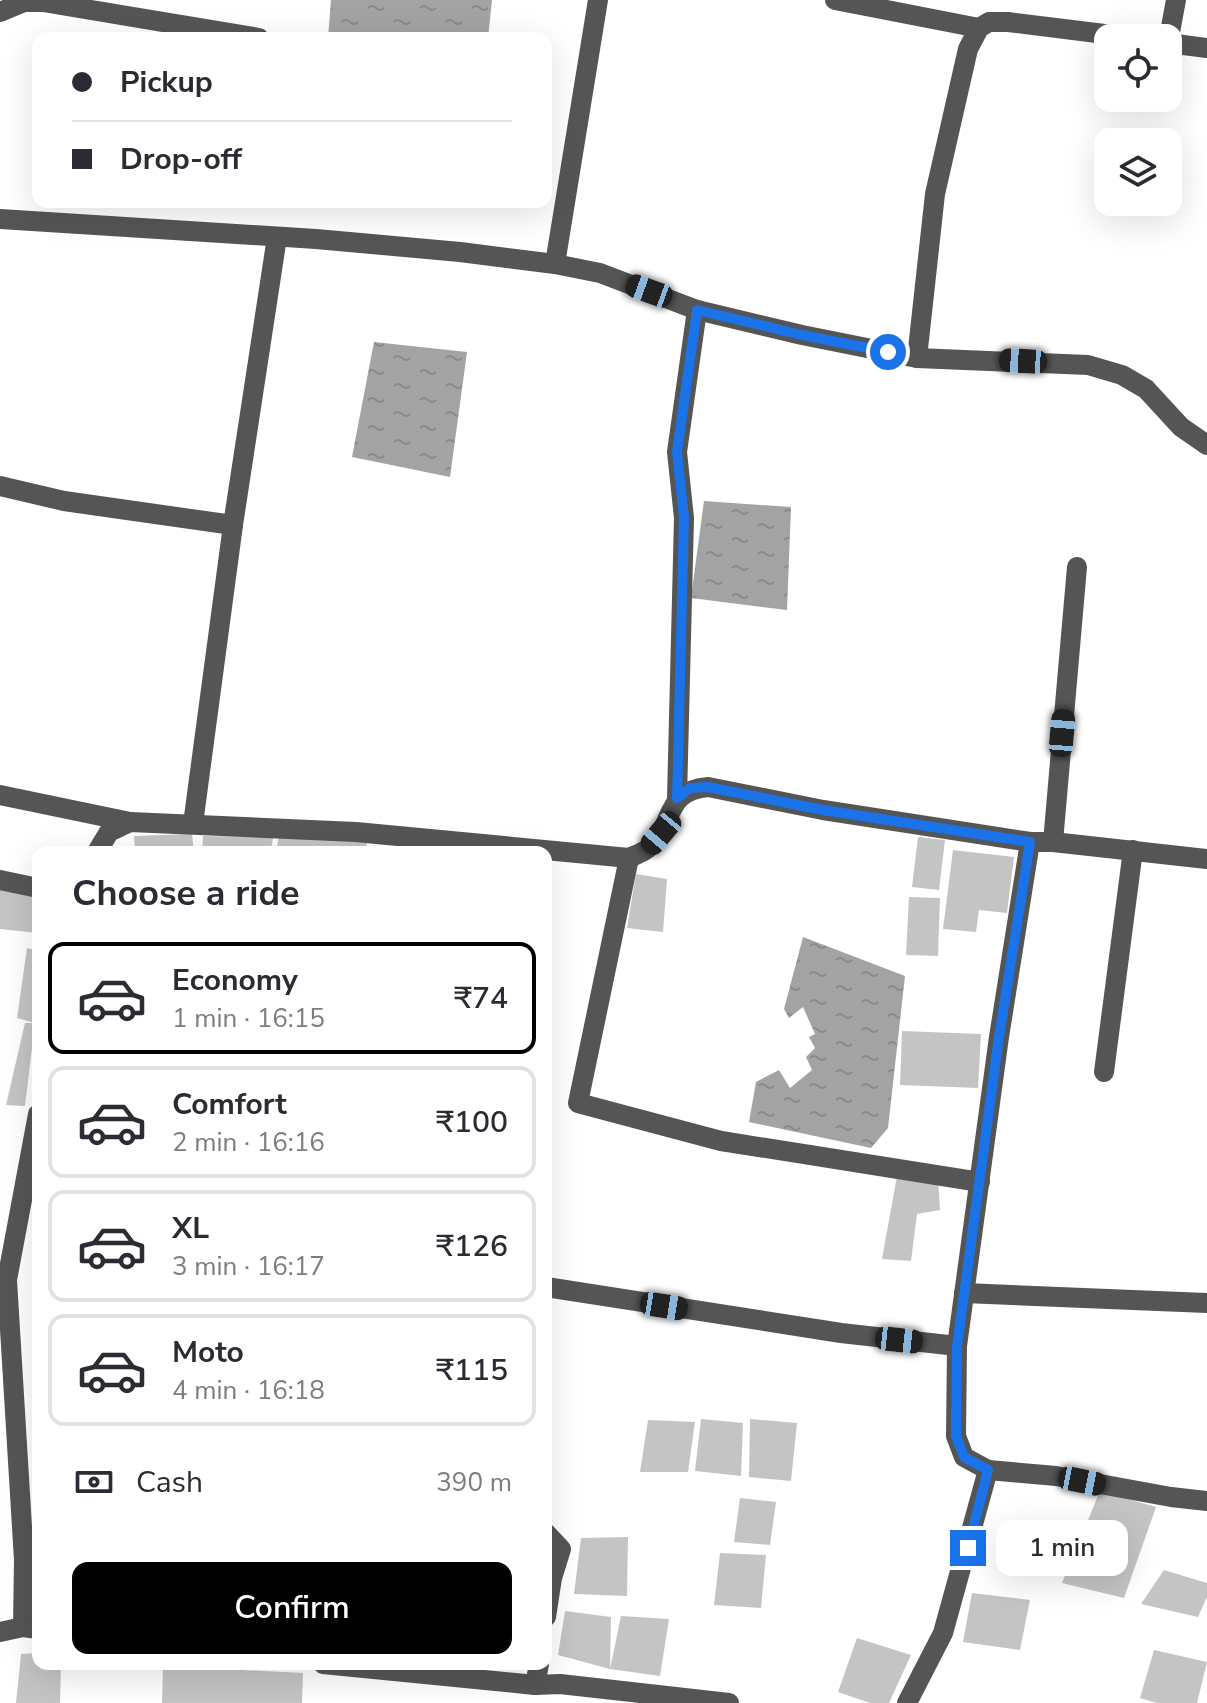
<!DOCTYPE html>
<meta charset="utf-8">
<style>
body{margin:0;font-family:"Nunito Sans",sans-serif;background:#f7f7f7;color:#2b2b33;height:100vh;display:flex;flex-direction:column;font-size:30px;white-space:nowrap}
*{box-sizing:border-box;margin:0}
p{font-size:26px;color:#7c7c81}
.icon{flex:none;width:44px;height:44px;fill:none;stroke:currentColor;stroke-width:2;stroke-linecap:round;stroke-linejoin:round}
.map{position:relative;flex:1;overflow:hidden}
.side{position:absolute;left:32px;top:846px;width:520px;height:824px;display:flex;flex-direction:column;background:#fff;border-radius:16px;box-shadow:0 8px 32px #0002}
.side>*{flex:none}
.banner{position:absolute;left:32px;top:32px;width:520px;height:176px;border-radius:16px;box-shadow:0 8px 32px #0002;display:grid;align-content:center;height:176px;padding:0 40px;background:#fff}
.tools{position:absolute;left:1094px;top:24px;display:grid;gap:16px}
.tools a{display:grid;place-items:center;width:88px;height:88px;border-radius:16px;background:#fff;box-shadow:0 8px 32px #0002;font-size:40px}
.end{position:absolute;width:36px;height:36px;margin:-18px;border:10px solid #1a73e8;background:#fff;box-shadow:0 0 0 4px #fff}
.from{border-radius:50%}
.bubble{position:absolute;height:56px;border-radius:16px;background:#fff;box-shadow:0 8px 32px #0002;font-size:26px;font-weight:600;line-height:56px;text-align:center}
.car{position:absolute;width:24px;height:48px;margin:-24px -12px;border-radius:10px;box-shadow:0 0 6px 2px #0007;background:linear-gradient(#222 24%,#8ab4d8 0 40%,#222 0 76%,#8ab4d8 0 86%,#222 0)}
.banner b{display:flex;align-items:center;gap:28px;height:76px;font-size:30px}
.banner b+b{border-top:2px solid #e1e1e2}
.banner i{width:20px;height:20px;background:#2b2b33}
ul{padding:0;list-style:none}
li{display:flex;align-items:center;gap:24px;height:112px;margin:0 16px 12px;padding:0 24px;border:4px solid #e1e1e2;border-radius:16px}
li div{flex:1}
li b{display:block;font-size:30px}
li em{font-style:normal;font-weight:600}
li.selected{border-color:#000}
li>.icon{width:72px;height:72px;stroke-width:1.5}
h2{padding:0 40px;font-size:36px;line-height:96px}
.pay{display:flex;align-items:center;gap:20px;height:88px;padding:0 40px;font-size:30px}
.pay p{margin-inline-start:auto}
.action{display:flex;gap:16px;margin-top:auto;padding:16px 40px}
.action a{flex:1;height:92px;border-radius:16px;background:#000;color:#fff;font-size:32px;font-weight:600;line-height:92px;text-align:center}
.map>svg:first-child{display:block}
.water{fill:url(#water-ripples)}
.building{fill:#c4c4c4}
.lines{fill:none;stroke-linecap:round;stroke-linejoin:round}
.minor{stroke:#555;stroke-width:20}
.route{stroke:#1a73e8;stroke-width:10}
</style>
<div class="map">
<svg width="1207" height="1703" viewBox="0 0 1207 1703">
<defs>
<pattern id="water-ripples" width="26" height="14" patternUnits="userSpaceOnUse" patternTransform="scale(2)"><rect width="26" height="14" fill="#a3a3a3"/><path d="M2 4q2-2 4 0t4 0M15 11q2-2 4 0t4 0" fill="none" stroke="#8b8b8b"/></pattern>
</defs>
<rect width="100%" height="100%" fill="#fff"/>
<g class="water">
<polygon points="331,0 492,0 488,38 328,38"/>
<polygon points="374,342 467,352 450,477 352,457"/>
<polygon points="704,501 791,507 787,610 691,598"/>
<polygon points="803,937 905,976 888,1128 871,1148 749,1122 756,1082 779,1070 790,1088 812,1070 806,1057 815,1048 809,1037 815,1034 803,1007 789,1018 784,1009"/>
</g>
<g class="building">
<polygon points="192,834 194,852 135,852 134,836"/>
<polygon points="279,835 367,842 366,852 276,852"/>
<polygon points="203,836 273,837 271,852 202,852"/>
<polygon points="918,837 945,840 939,890 912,887"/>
<polygon points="953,850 1014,857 1007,913 979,910 976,932 943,929"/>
<polygon points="636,874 667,879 663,932 627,928"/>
<polygon points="0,886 38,892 38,933 0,929"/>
<polygon points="909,897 940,898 938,956 906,955"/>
<polygon points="27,948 38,951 38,987 33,1015 35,1023 17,1018"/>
<polygon points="25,1023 35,1023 25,1106 6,1105"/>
<polygon points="902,1031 981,1034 978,1088 900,1085"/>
<polygon points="897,1176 938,1178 940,1210 917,1214 911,1261 882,1259"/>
<polygon points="701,1419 743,1423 741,1476 695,1471"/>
<polygon points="750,1419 797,1423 791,1481 749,1477"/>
<polygon points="648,1420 695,1422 688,1472 640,1472"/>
<polygon points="1100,1491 1156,1507 1124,1598 1062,1583"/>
<polygon points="740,1498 776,1502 770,1545 734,1542"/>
<polygon points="628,1537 627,1596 574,1594 581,1538"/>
<polygon points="720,1553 766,1555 761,1608 714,1605"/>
<polygon points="1164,1570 1207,1583 1207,1597 1198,1617 1141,1604"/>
<polygon points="972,1593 1030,1600 1020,1650 963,1642"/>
<polygon points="565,1611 611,1617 610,1669 621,1616 669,1619 660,1676 610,1669 558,1655"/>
<polygon points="857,1638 911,1655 889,1703 870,1703 838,1692"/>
<polygon points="1154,1650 1207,1662 1197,1703 1157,1703 1140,1698"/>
<polygon points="38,1653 38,1664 61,1664 60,1703 16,1703 21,1654"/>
<polygon points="163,1666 303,1673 302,1703 162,1703"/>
</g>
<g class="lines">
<g class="minor">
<polyline points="835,0 979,28"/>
<polyline points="0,12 24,2 43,2 259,38"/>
<polyline points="1168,43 1176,0"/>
<polyline points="1168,43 1207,48"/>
<polyline points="0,219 316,239 460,252 555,264 600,273 697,310 802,335 917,358 1088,365 1122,375 1146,389 1181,427 1207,445"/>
<polyline points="555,264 598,0"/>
<polyline points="917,358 935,194 968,49 979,28 989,22 1008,22 1137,38"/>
<polyline points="0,486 64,501 233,525"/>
<polyline points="0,795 130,822"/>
<polyline points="677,798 684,518 677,452 697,310"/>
<polyline points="193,824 233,525 277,237"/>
<polyline points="1030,842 999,1037 957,1346 956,1436 964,1457 988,1470 1056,1476 1171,1497 1207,1501"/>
<polyline points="1053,842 1077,567"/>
<path d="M97,852L109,832L130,822L356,832L629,858C635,855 642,853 647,849C676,826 662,791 708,787L823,810L1030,842H1053L1207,859"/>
<polyline points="629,858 578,1103 721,1141 980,1182"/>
<polyline points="0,880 38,888"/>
<polyline points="1104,1072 1133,850"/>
<polyline points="546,1287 841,1333 957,1346"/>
<polyline points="964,1293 1207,1303"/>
<polyline points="546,1533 561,1549 552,1578 546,1617"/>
<polyline points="23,1627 24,1560 7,1280 38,1114"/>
<polyline points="0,1632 23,1627 38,1629"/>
<polyline points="323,1664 535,1685 560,1684 729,1703"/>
<polyline points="535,1685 539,1664"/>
<polyline points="907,1703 943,1633 988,1470"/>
</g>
</g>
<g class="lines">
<polyline class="route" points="888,352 802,335 697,310 677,452 684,518 677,798 690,788 708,787 823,810 1030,842 999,1037 957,1346 956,1436 964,1457 988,1470 968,1548"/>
</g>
</svg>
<div class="tools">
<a><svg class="icon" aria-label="locate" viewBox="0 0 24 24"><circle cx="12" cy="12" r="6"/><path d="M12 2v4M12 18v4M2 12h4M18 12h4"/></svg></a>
<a><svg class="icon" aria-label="layers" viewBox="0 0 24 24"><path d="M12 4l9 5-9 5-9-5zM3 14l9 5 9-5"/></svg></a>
</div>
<i class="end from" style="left:888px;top:352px"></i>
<i class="end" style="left:968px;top:1548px"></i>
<div class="bubble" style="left:996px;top:1520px;width:132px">1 min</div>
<i class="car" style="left:649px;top:291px;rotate:290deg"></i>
<i class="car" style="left:1023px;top:361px;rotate:273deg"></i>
<i class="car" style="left:1062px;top:733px;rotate:5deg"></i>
<i class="car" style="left:661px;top:833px;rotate:220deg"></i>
<i class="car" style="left:664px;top:1306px;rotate:99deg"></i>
<i class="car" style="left:899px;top:1340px;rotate:96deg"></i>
<i class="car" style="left:1082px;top:1481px;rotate:101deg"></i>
<div class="banner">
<b><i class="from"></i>Pickup</b>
<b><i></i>Drop-off</b>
</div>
<section class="side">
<h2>Choose a ride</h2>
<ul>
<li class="selected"><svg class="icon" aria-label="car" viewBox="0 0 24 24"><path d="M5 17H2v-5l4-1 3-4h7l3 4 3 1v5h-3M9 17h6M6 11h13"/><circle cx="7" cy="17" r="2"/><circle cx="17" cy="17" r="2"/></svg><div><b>Economy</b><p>1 min · 16:15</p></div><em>₹74</em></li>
<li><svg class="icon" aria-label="car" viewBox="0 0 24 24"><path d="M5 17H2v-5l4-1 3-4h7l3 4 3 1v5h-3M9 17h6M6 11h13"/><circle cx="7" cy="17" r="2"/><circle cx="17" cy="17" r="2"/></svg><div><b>Comfort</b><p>2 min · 16:16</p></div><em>₹100</em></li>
<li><svg class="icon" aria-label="car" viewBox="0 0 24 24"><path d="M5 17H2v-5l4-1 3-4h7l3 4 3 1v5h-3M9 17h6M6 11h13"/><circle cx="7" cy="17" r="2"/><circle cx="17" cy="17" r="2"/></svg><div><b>XL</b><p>3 min · 16:17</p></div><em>₹126</em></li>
<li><svg class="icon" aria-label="car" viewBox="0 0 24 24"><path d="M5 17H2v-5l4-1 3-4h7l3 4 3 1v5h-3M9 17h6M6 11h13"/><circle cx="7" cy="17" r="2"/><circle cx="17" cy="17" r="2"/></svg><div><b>Moto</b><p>4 min · 16:18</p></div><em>₹115</em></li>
</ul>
<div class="pay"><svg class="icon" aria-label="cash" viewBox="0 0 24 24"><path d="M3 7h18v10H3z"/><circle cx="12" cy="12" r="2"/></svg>Cash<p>390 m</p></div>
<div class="action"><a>Confirm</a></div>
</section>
</div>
